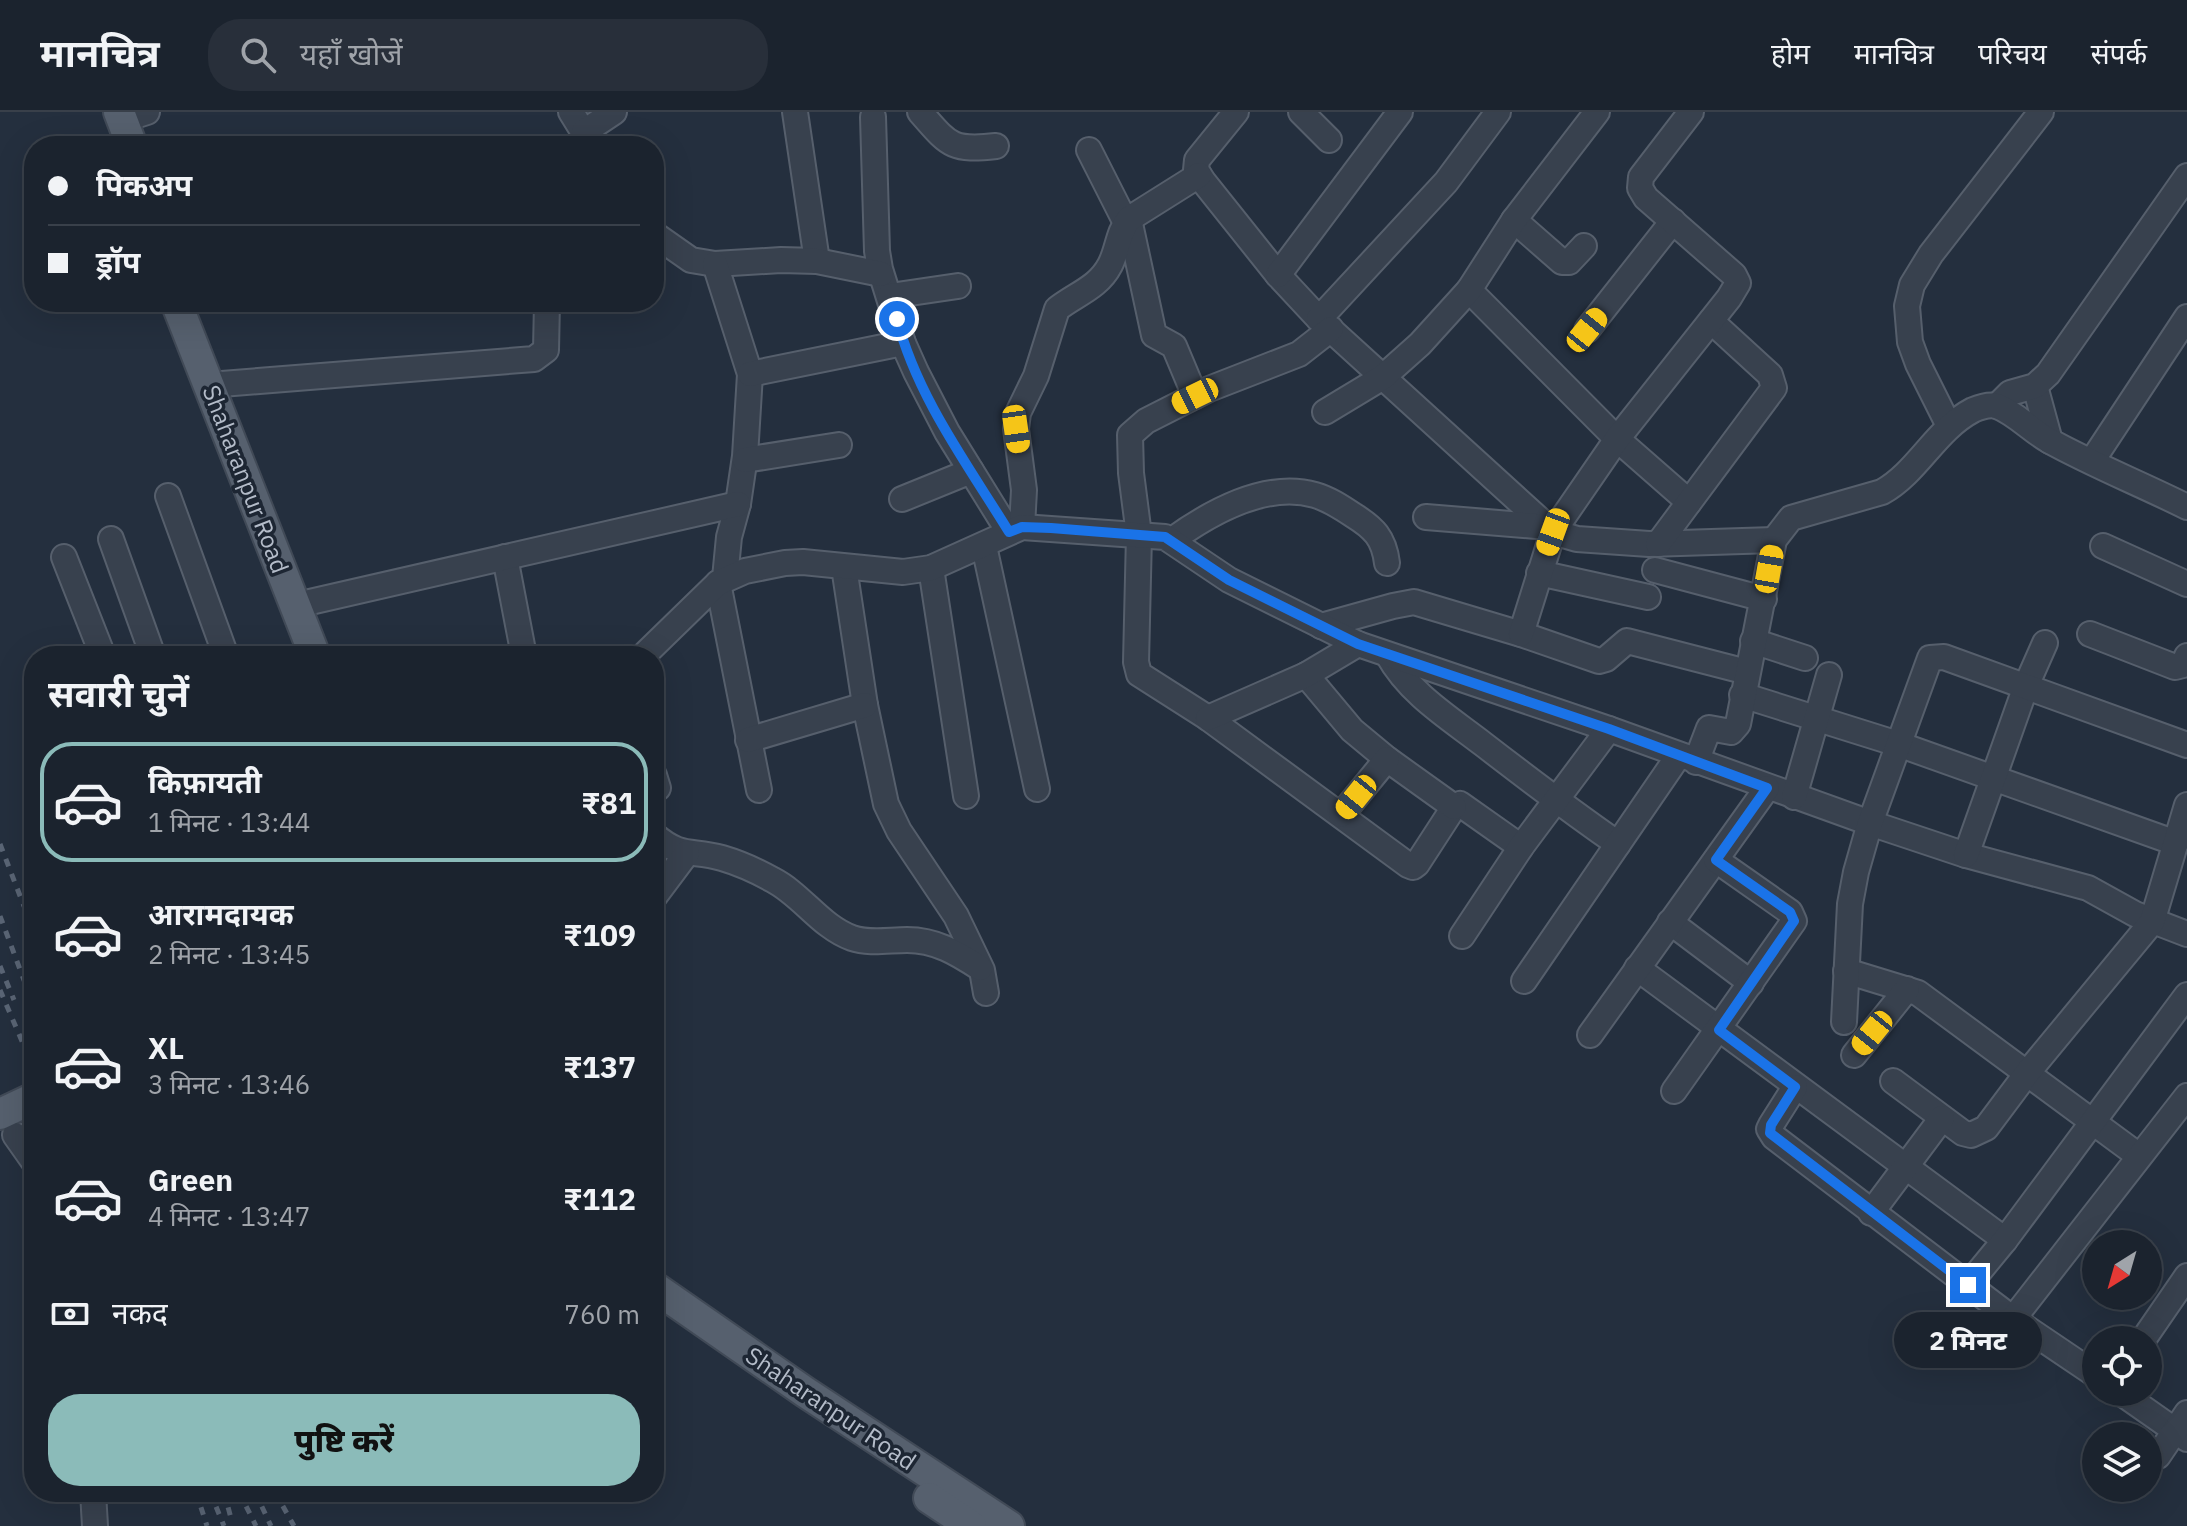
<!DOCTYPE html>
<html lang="hi">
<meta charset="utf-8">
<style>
body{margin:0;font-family:"IBM Plex Sans","Noto Sans Devanagari",sans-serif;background:#282f3a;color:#f1f3f6;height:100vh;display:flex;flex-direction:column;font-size:30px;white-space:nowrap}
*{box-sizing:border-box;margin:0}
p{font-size:26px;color:#a0a4aa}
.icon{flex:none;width:44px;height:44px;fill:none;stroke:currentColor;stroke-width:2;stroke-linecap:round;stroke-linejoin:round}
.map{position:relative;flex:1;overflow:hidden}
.panel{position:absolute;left:24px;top:534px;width:640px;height:856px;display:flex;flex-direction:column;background:#1b232e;border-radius:32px;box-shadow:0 8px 32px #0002,0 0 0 2px #39404a}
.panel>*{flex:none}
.top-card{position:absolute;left:24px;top:24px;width:640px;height:176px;border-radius:32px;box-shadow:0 8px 32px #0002,0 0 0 2px #39404a;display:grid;align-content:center;height:176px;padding:0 24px;background:#1b232e}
.needle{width:52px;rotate:217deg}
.fabs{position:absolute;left:2082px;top:1118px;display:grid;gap:16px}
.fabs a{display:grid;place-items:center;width:80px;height:80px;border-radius:50%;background:#1b232e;box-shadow:0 8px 32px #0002,0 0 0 2px #39404a;font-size:40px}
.end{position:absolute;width:36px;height:36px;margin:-18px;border:10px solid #1a73e8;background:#fff;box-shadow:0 0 0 4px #fff}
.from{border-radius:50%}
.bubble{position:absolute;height:56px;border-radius:28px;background:#1b232e;box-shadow:0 8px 32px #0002,0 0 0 2px #39404a;font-size:26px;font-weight:800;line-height:56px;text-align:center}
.car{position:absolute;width:24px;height:48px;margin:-24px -12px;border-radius:10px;box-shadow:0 0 6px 2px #0007;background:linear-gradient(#f5c518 24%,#345 0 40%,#f5c518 0 76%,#345 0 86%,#f5c518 0)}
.top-card b{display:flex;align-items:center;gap:28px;height:76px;font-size:30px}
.top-card b+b{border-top:2px solid #39404a}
.top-card i{width:20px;height:20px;background:#f1f3f6}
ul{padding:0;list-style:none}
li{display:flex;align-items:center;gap:24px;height:120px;margin:0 16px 12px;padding:0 8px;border:4px solid transparent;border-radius:32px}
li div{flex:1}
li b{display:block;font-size:30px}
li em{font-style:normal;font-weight:800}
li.active{border-color:#8bbbb9}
li>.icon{width:72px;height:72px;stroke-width:1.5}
h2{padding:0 24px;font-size:36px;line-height:96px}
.pay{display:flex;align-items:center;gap:20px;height:88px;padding:0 24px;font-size:30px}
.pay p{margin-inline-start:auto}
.action{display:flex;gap:16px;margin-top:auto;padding:16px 24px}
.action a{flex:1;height:92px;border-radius:32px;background:#8bbbb9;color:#111;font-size:32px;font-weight:800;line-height:92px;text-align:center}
header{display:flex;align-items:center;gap:48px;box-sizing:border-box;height:112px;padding:0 40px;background:#1b232e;border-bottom:2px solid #39404a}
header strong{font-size:38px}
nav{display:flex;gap:44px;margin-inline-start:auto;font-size:28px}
.search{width:560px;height:72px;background:#282f3a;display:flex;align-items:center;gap:20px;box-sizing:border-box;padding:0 28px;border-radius:32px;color:#a0a4aa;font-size:30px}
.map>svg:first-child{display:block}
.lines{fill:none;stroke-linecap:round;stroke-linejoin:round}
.minor-casing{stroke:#565f6c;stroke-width:28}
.major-casing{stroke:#414a57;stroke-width:34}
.minor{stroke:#38414e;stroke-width:24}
.major{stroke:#56606e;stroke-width:30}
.rail{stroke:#5a6575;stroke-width:5;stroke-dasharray:8 8;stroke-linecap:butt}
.route{stroke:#1a73e8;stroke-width:10}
.labels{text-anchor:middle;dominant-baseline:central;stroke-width:7;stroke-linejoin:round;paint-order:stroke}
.street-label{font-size:24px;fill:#b4bcc9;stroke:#1d2633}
</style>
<header>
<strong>मानचित्र</strong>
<div class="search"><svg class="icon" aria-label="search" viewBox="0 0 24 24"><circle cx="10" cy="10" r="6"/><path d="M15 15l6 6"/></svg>यहाँ खोजें</div>
<nav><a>होम</a><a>मानचित्र</a><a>परिचय</a><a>संपर्क</a></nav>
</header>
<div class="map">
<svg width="2187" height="1414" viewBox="0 0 2187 1414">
<rect width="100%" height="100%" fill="#242f3e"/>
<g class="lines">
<defs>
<g id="minor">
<polyline points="571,0 592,34"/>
<polyline points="795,0 817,149"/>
<path d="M920,0C949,33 951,39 996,34"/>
<polyline points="1236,0 1197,48 1196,58 1203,69 1278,163 1319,207 1553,420 1577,427 1649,432 1774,428"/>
<polyline points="1301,0 1329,28"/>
<polyline points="873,5 877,139 880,157 903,231 916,260 947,320 1009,420"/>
<polyline points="122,8 147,0"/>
<polyline points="584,20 614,0"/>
<polyline points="1089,38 1126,111"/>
<polyline points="1129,107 1154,223 1174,234 1195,284"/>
<polyline points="1514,108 1562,150 1569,150 1584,134"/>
<polyline points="654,122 691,148 715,152 781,148 817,149 881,162"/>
<polyline points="715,152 750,262 745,344 738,392 729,425 725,466"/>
<polyline points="1278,163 1400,0"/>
<polyline points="1469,178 1617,327 1689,390"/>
<polyline points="890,184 958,174"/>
<polyline points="1319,207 1446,70 1498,0"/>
<polyline points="1331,217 1299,242 1209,277 1146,309 1130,323 1131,361 1139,423 1136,550 1139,562 1208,606 1408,753 1413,755 1417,752 1454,695 1460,692 1521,735"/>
<polyline points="1587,218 1673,109"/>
<polyline points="750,262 903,231"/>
<polyline points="209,273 534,247 546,238 547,190"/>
<polyline points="2035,274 2050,329"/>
<polyline points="1997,294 2010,281 2035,274 2048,262 2187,64"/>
<polyline points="1325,300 1383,265 1420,232 1469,178 1514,108 1597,0"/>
<polyline points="1949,314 1918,252 1910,230 1907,194 1912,173 1931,142 2041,0"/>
<polyline points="745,348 839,333"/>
<polyline points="2092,349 2187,205"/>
<polyline points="168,384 226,544"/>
<polyline points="902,387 971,359"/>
<polyline points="1426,405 1548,415"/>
<path d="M1022,415L1024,378L1016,317L1018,301L1036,264L1057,197C1076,182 1098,176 1110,153C1118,138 1118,120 1129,107L1199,63"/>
<polyline points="111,427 153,544"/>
<path d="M1172,428C1211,400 1266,369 1315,383C1329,387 1341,395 1353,403C1374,416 1384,426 1387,451"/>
<polyline points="1658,432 1774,276 1770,263 1711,209"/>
<polyline points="984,434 1037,677"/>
<polyline points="2103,434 2187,472"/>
<polyline points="64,445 103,544"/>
<polyline points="505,445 524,544"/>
<polyline points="844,455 865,593 886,692 899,719 956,804 982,858 986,881"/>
<polyline points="931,456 966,684"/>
<polyline points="1655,458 1764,487"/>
<polyline points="1539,461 1648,485"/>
<polyline points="718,471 759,678"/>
<polyline points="310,490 738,392"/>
<polyline points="1321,514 1393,494 1414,490 1521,522 1599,549 1606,547 1627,529 1747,560"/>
<polyline points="1521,522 1553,420 1617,327 1729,186 1738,171 1734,163 1646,86 1640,76 1641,65 1691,0"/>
<polyline points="2090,522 2175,555 2183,553 2187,544"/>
<polyline points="1753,529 1805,546"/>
<path d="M1388,543C1410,582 1448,605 1483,632C1527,666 1572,700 1618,732"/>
<polyline points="643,544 718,471 745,459 785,451 803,450 903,460 931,456 1022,415 1165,425 1229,468 1358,532 1609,617 1870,711 1966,743 2088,776 2135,802 2187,822"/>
<polyline points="1306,563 1352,618 1387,647 1454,695"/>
<polyline points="1742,583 1898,632 2176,731"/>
<polyline points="1208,606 1306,563 1358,532"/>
<polyline points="748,628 865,593"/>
<path d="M1696,650L1709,616L1731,620L1738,612L1774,428L1791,406L1882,380C1918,360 1935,318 1973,298C1980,295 1989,292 1997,294C2015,301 2031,318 2048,328C2093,353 2141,372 2187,395"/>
<polyline points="654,663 658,676"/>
<polyline points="1794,685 1829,563"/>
<polyline points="1341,703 1387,647"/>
<path d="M654,723C682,747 691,737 722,746C739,751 757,759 773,768C802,783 821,815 852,826C869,832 889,828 907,828C936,828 957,841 980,856"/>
<polyline points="1966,743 2026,574 2045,531"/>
<polyline points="654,785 687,741"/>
<polyline points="1670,810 1751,871"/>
<polyline points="1462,824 1521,735 1609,617"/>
<polyline points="1637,856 2005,1128"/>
<polyline points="1846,859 1918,881 2139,1044"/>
<polyline points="1524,869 1679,643"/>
<polyline points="1844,910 1850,792 1856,760 1870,711 1930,546 1944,545 2187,633"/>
<polyline points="1590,923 1767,676"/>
<polyline points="1854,943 1907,877"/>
<polyline points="1893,969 1963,1021 1971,1023 1986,1016 2028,960 2152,810 2187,693"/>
<polyline points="1795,975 1771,1013 1769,1017 1774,1025 2013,1207 2096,1263"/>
<polyline points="1674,979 1794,809 1790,800 1716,748"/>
<polyline points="15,1023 34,1050"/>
<polyline points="1871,1101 1942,1006"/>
<polyline points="1968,1173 2005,1128 2187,883"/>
<polyline points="2013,1207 2187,984"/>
<polyline points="2143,1228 2187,1164"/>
<polyline points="2120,1280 2187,1327"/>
<polyline points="2158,1344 2187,1301"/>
<polyline points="93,1380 95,1414"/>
</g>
<g id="major">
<polyline points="119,0 132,34"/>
<polyline points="176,190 315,544"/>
<polyline points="0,1002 34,986"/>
<polyline points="654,1175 805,1280 1009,1414"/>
<polyline points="929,1386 971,1414"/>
</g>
</defs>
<use href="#minor" class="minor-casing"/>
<use href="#major" class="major-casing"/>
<use href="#minor" class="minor"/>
<use href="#major" class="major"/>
<g class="rail">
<polyline points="0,732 34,820"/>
<polyline points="0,804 34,895"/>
<polyline points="0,854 14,888"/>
<polyline points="0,878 34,957"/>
<polyline points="196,1380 207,1414"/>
<polyline points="210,1380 224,1414"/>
<polyline points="224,1380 232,1410"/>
<polyline points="239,1380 256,1414"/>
<polyline points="255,1380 271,1414"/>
<polyline points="275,1380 294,1414"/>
</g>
</g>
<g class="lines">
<path class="route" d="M897,207C917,285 968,353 1009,420L1022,415L1051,416L1165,425L1229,468L1358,532L1609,617L1767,676L1716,748L1790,800L1794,809L1719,918L1795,975L1771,1013L1770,1021L1968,1173"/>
</g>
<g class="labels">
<g class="street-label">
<text transform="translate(246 367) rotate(69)">Shaharanpur Road</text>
<text transform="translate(831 1296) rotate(34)">Shaharanpur Road</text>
</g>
</g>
</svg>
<div class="fabs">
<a><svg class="needle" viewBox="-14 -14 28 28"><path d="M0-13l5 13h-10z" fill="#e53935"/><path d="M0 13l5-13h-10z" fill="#a0a4aa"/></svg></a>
<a><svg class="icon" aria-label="locate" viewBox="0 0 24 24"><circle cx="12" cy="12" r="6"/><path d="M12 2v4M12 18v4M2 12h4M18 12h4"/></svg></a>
<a><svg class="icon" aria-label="layers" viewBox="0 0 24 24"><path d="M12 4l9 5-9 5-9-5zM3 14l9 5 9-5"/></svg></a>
</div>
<i class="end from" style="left:897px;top:207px"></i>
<i class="end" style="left:1968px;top:1173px"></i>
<div class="bubble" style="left:1894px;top:1200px;width:148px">2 मिनट</div>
<i class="car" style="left:1587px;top:218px;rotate:39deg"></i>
<i class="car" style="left:1195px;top:284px;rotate:244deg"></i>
<i class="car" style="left:1016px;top:317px;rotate:172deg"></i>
<i class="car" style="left:1553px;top:420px;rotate:200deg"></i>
<i class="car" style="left:1769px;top:457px;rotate:10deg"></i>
<i class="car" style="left:1356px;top:685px;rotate:219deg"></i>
<i class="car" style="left:1872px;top:921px;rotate:219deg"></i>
<div class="top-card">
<b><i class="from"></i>पिकअप</b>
<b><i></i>ड्रॉप</b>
</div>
<section class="panel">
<h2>सवारी चुनें</h2>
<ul>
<li class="active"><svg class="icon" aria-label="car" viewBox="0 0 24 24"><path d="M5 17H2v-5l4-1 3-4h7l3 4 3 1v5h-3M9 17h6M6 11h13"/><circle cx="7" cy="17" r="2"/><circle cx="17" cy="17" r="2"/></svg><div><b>किफ़ायती</b><p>1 मिनट · 13:44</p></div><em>₹81</em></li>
<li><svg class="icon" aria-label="car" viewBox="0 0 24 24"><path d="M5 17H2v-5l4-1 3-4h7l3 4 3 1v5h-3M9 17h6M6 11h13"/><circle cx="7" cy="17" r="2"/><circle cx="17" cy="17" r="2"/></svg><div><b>आरामदायक</b><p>2 मिनट · 13:45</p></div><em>₹109</em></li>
<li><svg class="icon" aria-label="car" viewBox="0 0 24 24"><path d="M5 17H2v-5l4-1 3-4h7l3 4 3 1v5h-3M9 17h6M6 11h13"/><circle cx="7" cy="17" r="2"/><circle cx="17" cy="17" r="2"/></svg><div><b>XL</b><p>3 मिनट · 13:46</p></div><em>₹137</em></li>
<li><svg class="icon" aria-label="car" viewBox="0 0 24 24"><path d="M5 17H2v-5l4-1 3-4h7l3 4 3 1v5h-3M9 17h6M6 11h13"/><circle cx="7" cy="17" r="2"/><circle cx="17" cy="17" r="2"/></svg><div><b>Green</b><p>4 मिनट · 13:47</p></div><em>₹112</em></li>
</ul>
<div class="pay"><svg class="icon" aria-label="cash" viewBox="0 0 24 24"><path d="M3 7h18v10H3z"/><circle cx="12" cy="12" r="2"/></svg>नकद<p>760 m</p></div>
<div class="action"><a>पुष्टि करें</a></div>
</section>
</div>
